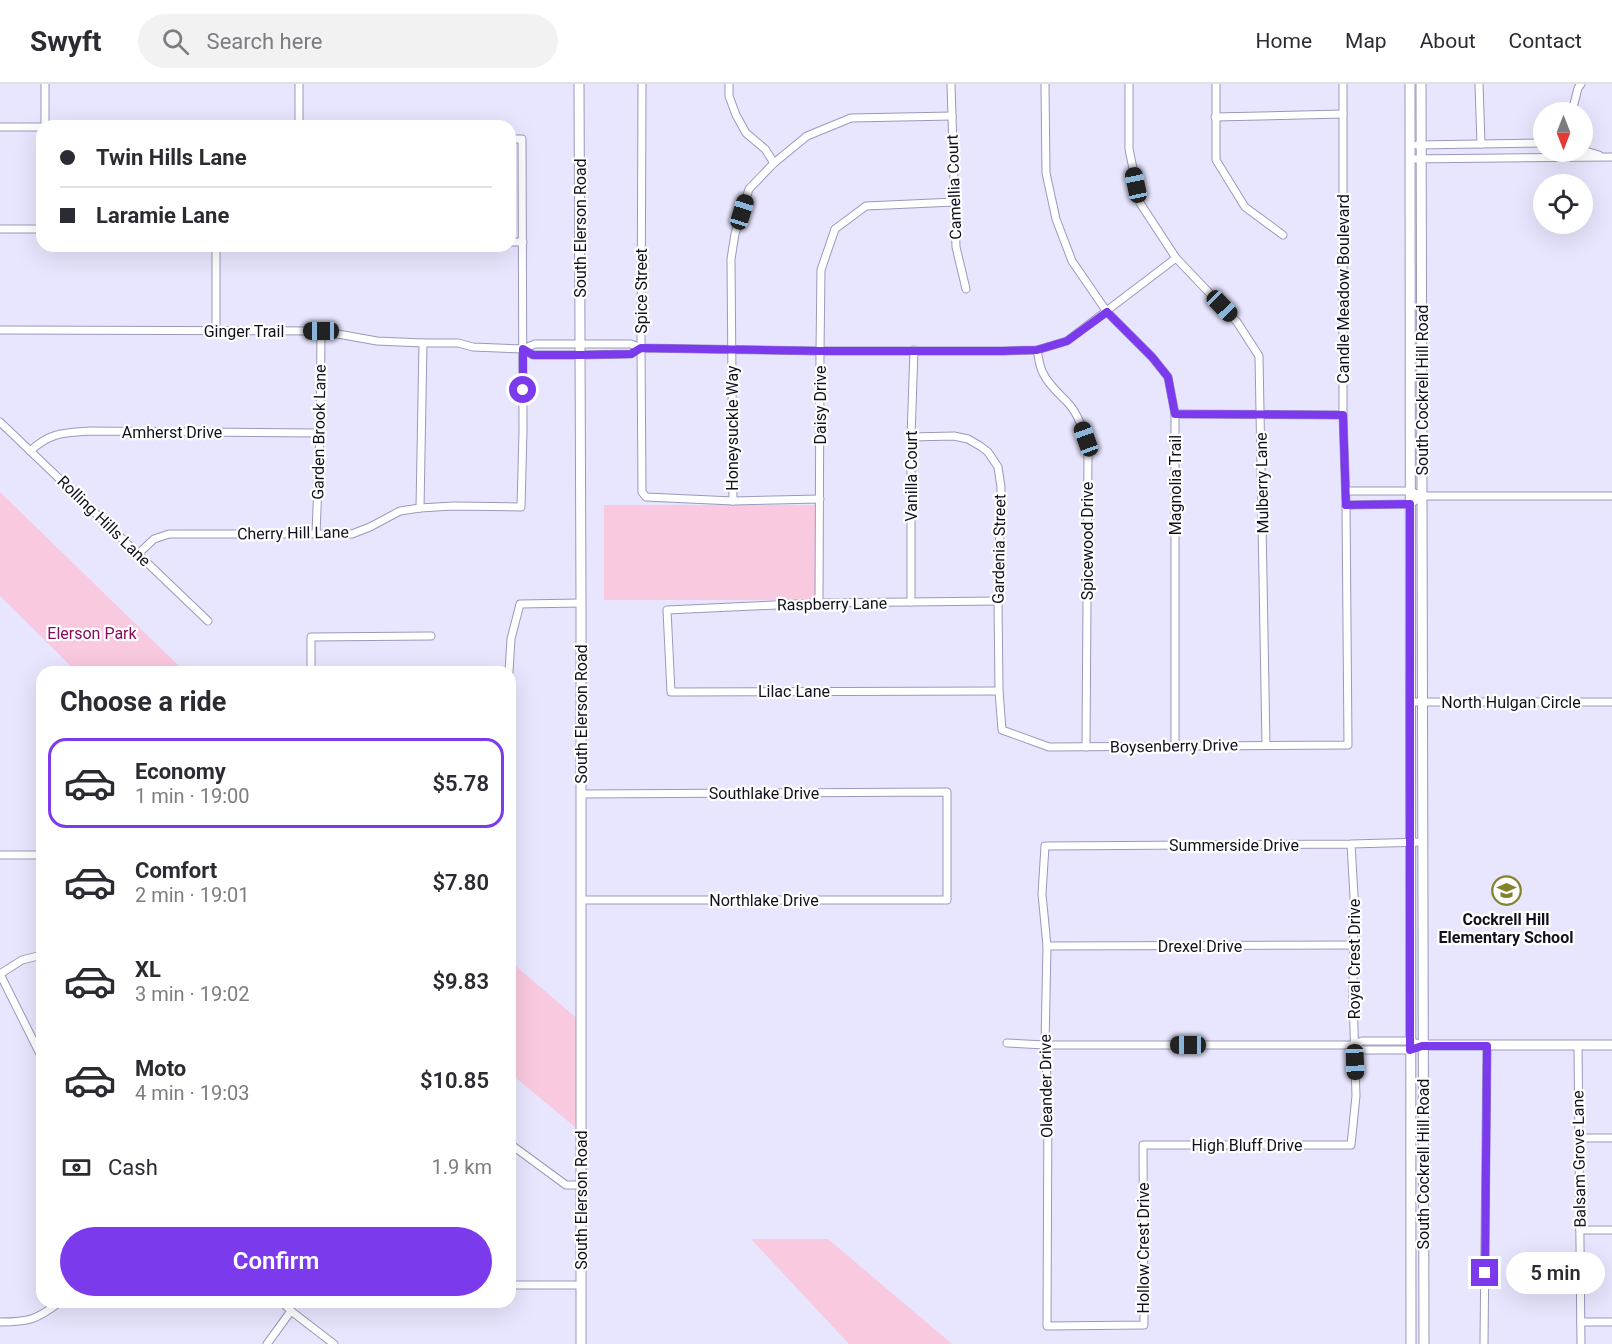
<!DOCTYPE html>
<meta charset="utf-8">
<style>
body{margin:0;font-family:Roboto,sans-serif;background:#f2f2f3;color:#2b2b33;height:100vh;display:flex;flex-direction:column;font-size:22px;white-space:nowrap}
*{box-sizing:border-box;margin:0}
p{font-size:20px;color:#7c7c81}
.icon{flex:none;width:33px;height:33px;fill:none;stroke:currentColor;stroke-width:2;stroke-linecap:round;stroke-linejoin:round}
.map{position:relative;flex:1;overflow:hidden}
.details{position:absolute;left:36px;top:582px;width:480px;height:642px;display:flex;flex-direction:column;background:#fff;border-radius:18px;box-shadow:0 6px 24px #0002}
.details>*{flex:none}
.guide{position:absolute;left:36px;top:36px;width:480px;height:132px;border-radius:18px;box-shadow:0 6px 24px #0002;display:grid;align-content:center;height:132px;padding:0 24px;background:#fff}
.needle{width:39px;rotate:180deg}
.tools{position:absolute;left:1533px;top:18px;display:grid;gap:12px}
.tools a{display:grid;place-items:center;width:60px;height:60px;border-radius:50%;background:#fff;box-shadow:0 6px 24px #0002;font-size:30px}
.end{position:absolute;width:27px;height:27px;margin:-14px;border:8px solid #7c3aed;background:#fff;box-shadow:0 0 0 3px #fff}
.from{border-radius:50%}
.bubble{position:absolute;height:42px;border-radius:21px;background:#fff;box-shadow:0 6px 24px #0002;font-size:20px;font-weight:600;line-height:42px;text-align:center}
.car{position:absolute;width:18px;height:36px;margin:-18px -9px;border-radius:8px;box-shadow:0 0 4px 2px #0007;background:linear-gradient(#222 24%,#8ab4d8 0 40%,#222 0 76%,#8ab4d8 0 86%,#222 0)}
.guide b{display:flex;align-items:center;gap:21px;height:57px;font-size:22px}
.guide b+b{border-top:2px solid #e1e1e2}
.guide i{width:15px;height:15px;background:#2b2b33}
ul{padding:0;list-style:none}
li{display:flex;align-items:center;gap:18px;height:90px;margin:0 12px 9px;padding:0 12px;border:3px solid transparent;border-radius:18px}
li div{flex:1}
li b{display:block;font-size:22px}
li em{font-style:normal;font-weight:600}
li.selected{border-color:#7c3aed}
li>.icon{width:54px;height:54px;stroke-width:1.5}
h2{padding:0 24px;font-size:27px;line-height:72px}
.pay{display:flex;align-items:center;gap:15px;height:66px;padding:0 24px;font-size:22px}
.pay p{margin-inline-start:auto}
.button{display:flex;gap:12px;margin-top:auto;padding:12px 24px}
.button a{flex:1;height:69px;border-radius:36px;background:#7c3aed;color:#fff;font-size:24px;font-weight:600;line-height:69px;text-align:center}
header{display:flex;align-items:center;gap:36px;box-sizing:border-box;height:84px;padding:0 30px;background:#fff;border-bottom:2px solid #e1e1e2}
header strong{font-size:28px}
nav{display:flex;gap:33px;margin-inline-start:auto;font-size:21px}
.search{width:420px;height:54px;background:#f2f2f3;display:flex;align-items:center;gap:15px;box-sizing:border-box;padding:0 21px;border-radius:33px;color:#7c7c81;font-size:22px}
.map>svg:first-child{display:block}
.green{fill:#f9c9df}
.lines{fill:none;stroke-linecap:round;stroke-linejoin:round}
.street-casing{stroke:#9b98bd;stroke-width:9}
.secondary-casing{stroke:#9b98bd;stroke-width:11}
.street{stroke:#fff;stroke-width:7}
.secondary{stroke:#fff;stroke-width:9}
.route{stroke:#7c3aed;stroke-width:8}
.labels{text-anchor:middle;dominant-baseline:central;stroke-width:4.5;stroke-linejoin:round;paint-order:stroke}
.street-label{font-size:16px;fill:#12101e;stroke:#fff}
.park-label{font-size:16px;fill:#880b5c;stroke:#fff}
.poi-label{font-size:16px;font-weight:bold;fill:#12101e;stroke:#fff}
</style>
<header>
<strong>Swyft</strong>
<div class="search"><svg class="icon" aria-label="search" viewBox="0 0 24 24"><circle cx="10" cy="10" r="6"/><path d="M15 15l6 6"/></svg>Search here</div>
<nav><a>Home</a><a>Map</a><a>About</a><a>Contact</a></nav>
</header>
<div class="map">
<svg width="1612" height="1260" viewBox="0 0 1612 1260">
<rect width="100%" height="100%" fill="#e7e6fe"/>
<g class="green">
<polygon points="0,408 185,588 77,588 0,512"/>
<rect x="604" y="421" width="212" height="95"/>
<polygon points="510,877 581,938 575,1043 510,989"/>
<polygon points="751,1155 828,1155 952,1260 849,1260"/>
</g>
<g class="lines">
<defs>
<g id="street">
<polyline points="299,0 299,42"/>
<polyline points="642,0 641,264 642,408 646,413 733,417 820,415"/>
<polyline points="729,0 729,12 736,31 746,49 765,65 774,79"/>
<polyline points="951,0 956,163 966,205"/>
<polyline points="1045,0 1046,89 1056,135 1072,177 1107,228 1152,273 1168,293 1175,330 1175,662"/>
<polyline points="1129,0 1129,65 1140,119 1176,174 1237,238 1259,272 1266,661"/>
<polyline points="1216,0 1216,76 1245,123 1283,151"/>
<polyline points="1479,0 1481,60"/>
<polyline points="1572,28 1578,4 1581,0"/>
<polyline points="1215,33 1343,30"/>
<polyline points="45,42 45,0"/>
<polyline points="0,43 42,43"/>
<polyline points="1417,61 1544,59"/>
<polyline points="1582,66 1599,71"/>
<polyline points="1410,75 1612,73"/>
<polyline points="0,145 42,145"/>
<polyline points="510,158 523,158"/>
<polyline points="0,246 321,247 377,257 423,259 458,259 473,263 523,265 535,260 631,260 641,264 820,267 1003,267 1037,266 1067,257 1176,174"/>
<polyline points="216,247 216,162"/>
<polyline points="523,265 533,271 580,271 631,270 641,264"/>
<path d="M1037,266C1039,274 1039,282 1043,289C1049,302 1059,309 1068,319C1080,332 1085,350 1088,367L1086,663"/>
<polyline points="1175,330 1343,331"/>
<polyline points="0,338 208,537"/>
<polyline points="911,353 954,352 968,355 980,362 988,368 998,383 1001,403 998,517 999,607 1002,646 1049,663 1348,661 1346,421 1343,331 1343,0"/>
<path d="M30,367C51,348 63,349 90,347L320,349"/>
<polyline points="1346,407 1410,407 1422,412 1612,412"/>
<polyline points="733,417 731,175 735,150 749,105 774,79 807,52 851,34 952,32"/>
<polyline points="1346,421 1410,420 1422,412"/>
<polyline points="420,424 423,259"/>
<polyline points="316,450 320,349 321,247"/>
<polyline points="138,470 154,455 169,450 352,450 370,443 400,427 420,424 453,422 521,423 523,347 522,55 510,55"/>
<polyline points="998,517 819,519 667,526 671,608 999,607"/>
<polyline points="911,518 911,353 914,266"/>
<polyline points="819,519 820,267 821,186 835,145 866,122 955,118"/>
<polyline points="311,588 311,553 431,552"/>
<polyline points="509,588 511,555 520,520 581,519"/>
<polyline points="1410,618 1612,618"/>
<polyline points="1351,760 1354,812 1353,911 1356,1012 1351,1061 1143,1061 1144,1241 1047,1242 1048,1011 1045,961 1047,862 1042,810 1045,762 1351,760 1423,758"/>
<polyline points="0,771 42,771"/>
<polyline points="581,816 947,816 947,708 581,710"/>
<polyline points="1047,862 1353,861"/>
<polyline points="0,890 42,974"/>
<polyline points="0,890 22,876 42,871"/>
<polyline points="1007,959 1045,961 1354,961 1362,957 1410,957 1422,961"/>
<polyline points="1354,961 1362,966 1410,966 1422,961"/>
<polyline points="1578,961 1581,1260"/>
<polyline points="1579,1054 1612,1054"/>
<polyline points="510,1060 566,1101 581,1101"/>
<polyline points="1580,1146 1612,1146"/>
<polyline points="510,1201 581,1201"/>
<polyline points="282,1218 291,1227 334,1260"/>
<path d="M0,1238C29,1238 36,1236 60,1218"/>
<polyline points="1581,1238 1612,1238"/>
<polyline points="267,1260 291,1227"/>
<polyline points="1484,1260 1487,962"/>
</g>
<g id="secondary">
<polyline points="579,0 581,519 581,1260"/>
<polyline points="1410,0 1411,1260"/>
<polyline points="1421,0 1424,1260"/>
<polyline points="1422,961 1612,961"/>
</g>
</defs>
<use href="#street" class="street-casing"/>
<use href="#secondary" class="secondary-casing"/>
<use href="#street" class="street"/>
<use href="#secondary" class="secondary"/>
</g>
<g class="lines">
<polyline class="route" points="523,306 523,265 533,271 580,271 631,270 641,264 820,267 1003,267 1037,266 1067,257 1107,228 1152,273 1168,293 1175,330 1343,331 1346,421 1410,420 1410,966 1422,962 1487,962 1485,1189"/>
</g>
<defs>
<symbol id="school-ring" viewBox="-11 -11 22 22"><circle r="9.5" fill="#fff" stroke="#84822b" stroke-width="1.5"/><path d="M0-5L7-2L0 1L-7-2ZM-4 1L0 2.5L4 1V4Q0 6-4 4Z" fill="#84822b"/></symbol>
</defs>
<g fill-rule="evenodd">
<use href="#school-ring" x="1490" y="790" width="33" height="33"/>
</g>
<g class="labels">
<g class="street-label">
<text transform="translate(954 103) rotate(-92)">Camellia Court</text>
<text transform="translate(580 144) rotate(-90)">South Elerson Road</text>
<text transform="translate(1343 205) rotate(-90)">Candle Meadow Boulevard</text>
<text transform="translate(641 207) rotate(-90)">Spice Street</text>
<text x="244" y="247">Ginger Trail</text>
<text transform="translate(1422 306) rotate(-90)">South Cockrell Hill Road</text>
<text transform="translate(820 321) rotate(-90)">Daisy Drive</text>
<text transform="translate(732 344) rotate(-90)">Honeysuckle Way</text>
<text x="172" y="348">Amherst Drive</text>
<text transform="translate(319 348) rotate(-89)">Garden Brook Lane</text>
<text transform="translate(911 392) rotate(-90)">Vanilla Court</text>
<text transform="translate(1262 399) rotate(-91)">Mulberry Lane</text>
<text transform="translate(1175 401) rotate(-90)">Magnolia Trail</text>
<text transform="translate(104 437) rotate(44)">Rolling Hills Lane</text>
<text transform="translate(293 449) rotate(-1)">Cherry Hill Lane</text>
<text transform="translate(1087 457) rotate(-90)">Spicewood Drive</text>
<text transform="translate(999 465) rotate(-89)">Gardenia Street</text>
<text transform="translate(832 520) rotate(-1)">Raspberry Lane</text>
<text x="794" y="607">Lilac Lane</text>
<text x="1511" y="618">North Hulgan Circle</text>
<text transform="translate(581 630) rotate(-90)">South Elerson Road</text>
<text transform="translate(1174 662) rotate(-1)">Boysenberry Drive</text>
<text x="764" y="709">Southlake Drive</text>
<text x="1234" y="761">Summerside Drive</text>
<text x="764" y="816">Northlake Drive</text>
<text x="1200" y="862">Drexel Drive</text>
<text transform="translate(1354 875) rotate(-90)">Royal Crest Drive</text>
<text transform="translate(1046 1002) rotate(-91)">Oleander Drive</text>
<text x="1247" y="1061">High Bluff Drive</text>
<text transform="translate(1579 1075) rotate(-91)">Balsam Grove Lane</text>
<text transform="translate(1423 1080) rotate(-90)">South Cockrell Hill Road</text>
<text transform="translate(581 1116) rotate(-90)">South Elerson Road</text>
<text transform="translate(1143 1164) rotate(-90)">Hollow Crest Drive</text>
</g>
<g class="park-label">
<text x="92" y="549">Elerson Park</text>
</g>
<g class="poi-label">
<text x="1506" y="835">Cockrell Hill<tspan x="1506" dy="18">Elementary School</tspan></text>
</g>
</g>
</svg>
<div class="tools">
<a><svg class="needle" viewBox="-14 -14 28 28"><path d="M0-13l5 13h-10z" fill="#e53935"/><path d="M0 13l5-13h-10z" fill="#7c7c81"/></svg></a>
<a><svg class="icon" aria-label="locate" viewBox="0 0 24 24"><circle cx="12" cy="12" r="6"/><path d="M12 2v4M12 18v4M2 12h4M18 12h4"/></svg></a>
</div>
<i class="end from" style="left:523px;top:306px"></i>
<i class="end" style="left:1485px;top:1189px"></i>
<div class="bubble" style="left:1506px;top:1168px;width:99px">5 min</div>
<i class="car" style="left:1136px;top:101px;rotate:348deg"></i>
<i class="car" style="left:742px;top:128px;rotate:17deg"></i>
<i class="car" style="left:1222px;top:222px;rotate:136deg"></i>
<i class="car" style="left:321px;top:247px;rotate:270deg"></i>
<i class="car" style="left:1086px;top:355px;rotate:340deg"></i>
<i class="car" style="left:1188px;top:961px;rotate:270deg"></i>
<i class="car" style="left:1355px;top:978px;rotate:178deg"></i>
<div class="guide">
<b><i class="from"></i>Twin Hills Lane</b>
<b><i></i>Laramie Lane</b>
</div>
<section class="details">
<h2>Choose a ride</h2>
<ul>
<li class="selected"><svg class="icon" aria-label="car" viewBox="0 0 24 24"><path d="M5 17H2v-5l4-1 3-4h7l3 4 3 1v5h-3M9 17h6M6 11h13"/><circle cx="7" cy="17" r="2"/><circle cx="17" cy="17" r="2"/></svg><div><b>Economy</b><p>1 min · 19:00</p></div><em>$5.78</em></li>
<li><svg class="icon" aria-label="car" viewBox="0 0 24 24"><path d="M5 17H2v-5l4-1 3-4h7l3 4 3 1v5h-3M9 17h6M6 11h13"/><circle cx="7" cy="17" r="2"/><circle cx="17" cy="17" r="2"/></svg><div><b>Comfort</b><p>2 min · 19:01</p></div><em>$7.80</em></li>
<li><svg class="icon" aria-label="car" viewBox="0 0 24 24"><path d="M5 17H2v-5l4-1 3-4h7l3 4 3 1v5h-3M9 17h6M6 11h13"/><circle cx="7" cy="17" r="2"/><circle cx="17" cy="17" r="2"/></svg><div><b>XL</b><p>3 min · 19:02</p></div><em>$9.83</em></li>
<li><svg class="icon" aria-label="car" viewBox="0 0 24 24"><path d="M5 17H2v-5l4-1 3-4h7l3 4 3 1v5h-3M9 17h6M6 11h13"/><circle cx="7" cy="17" r="2"/><circle cx="17" cy="17" r="2"/></svg><div><b>Moto</b><p>4 min · 19:03</p></div><em>$10.85</em></li>
</ul>
<div class="pay"><svg class="icon" aria-label="cash" viewBox="0 0 24 24"><path d="M3 7h18v10H3z"/><circle cx="12" cy="12" r="2"/></svg>Cash<p>1.9 km</p></div>
<div class="button"><a>Confirm</a></div>
</section>
</div>
